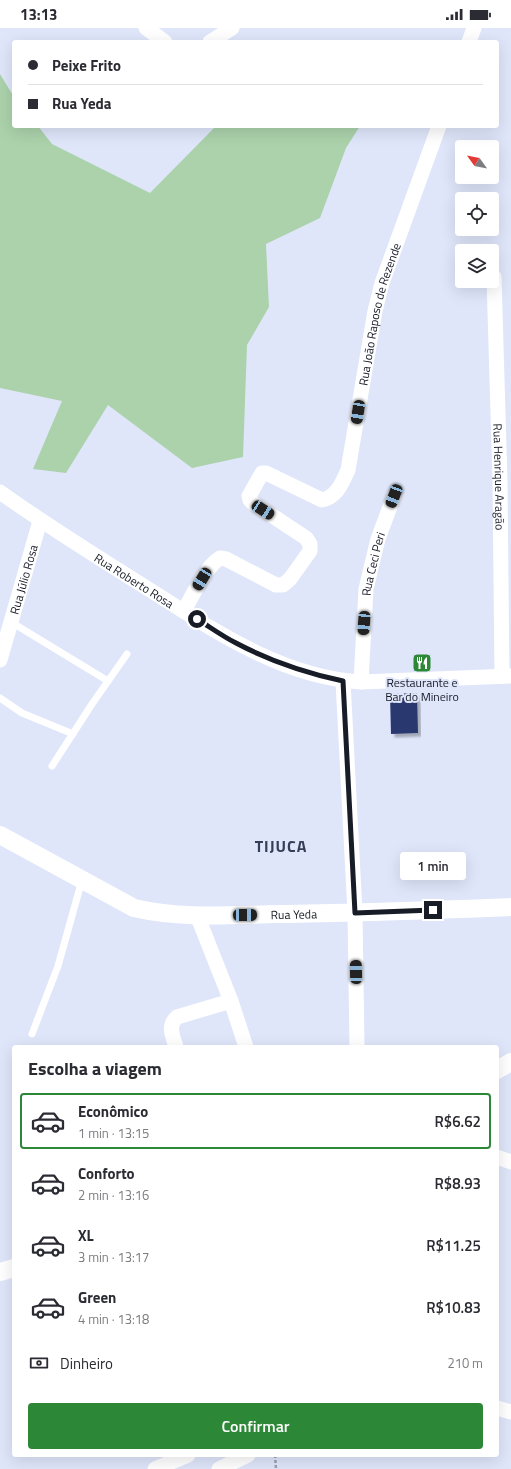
<!DOCTYPE html>
<html lang="pt">
<meta charset="utf-8">
<style>
body{margin:0;font-family:"Titillium Web",sans-serif;background:#f2f2f3;color:#2b2b33;height:100vh;display:flex;flex-direction:column;font-size:15px;white-space:nowrap}
*{box-sizing:border-box;margin:0}
p{font-size:13px;color:#7c7c81}
.icon{flex:none;width:22px;height:22px;fill:none;stroke:currentColor;stroke-width:2;stroke-linecap:round;stroke-linejoin:round}
.map{position:relative;flex:1;overflow:hidden}
.sheet{position:absolute;left:12px;top:1017px;width:487px;height:412px;display:flex;flex-direction:column;background:#fff;border-radius:4px;box-shadow:0 4px 16px #0002}
.sheet>*{flex:none}
.top-card{position:absolute;left:12px;top:12px;width:487px;height:88px;border-radius:4px;box-shadow:0 4px 16px #0002;display:grid;align-content:center;height:88px;padding:0 16px;background:#fff}
.needle{width:26px;rotate:303deg}
.tools{position:absolute;left:455px;top:112px;display:grid;gap:8px}
.tools a{display:grid;place-items:center;width:44px;height:44px;border-radius:4px;background:#fff;box-shadow:0 4px 16px #0002;font-size:20px}
.end{position:absolute;width:18px;height:18px;margin:-9px;border:5px solid #181c27;background:#fff;box-shadow:0 0 0 2px #fff}
.from{border-radius:50%}
.bubble{position:absolute;height:28px;border-radius:4px;background:#fff;box-shadow:0 4px 16px #0002;font-size:13px;font-weight:600;line-height:28px;text-align:center}
.car{position:absolute;width:12px;height:24px;margin:-12px -6px;border-radius:5px;box-shadow:0 0 3px 1px #0007;background:linear-gradient(#222 24%,#8ab4d8 0 40%,#222 0 76%,#8ab4d8 0 86%,#222 0)}
.top-card b{display:flex;align-items:center;gap:14px;height:38px;font-size:15px}
.top-card b+b{border-top:1px solid #e1e1e2}
.top-card i{width:10px;height:10px;background:#2b2b33}
ul{padding:0;list-style:none}
li{display:flex;align-items:center;gap:12px;height:56px;margin:0 8px 6px;padding:0 8px;border:2px solid transparent;border-radius:4px}
li div{flex:1}
li b{display:block;font-size:15px}
li em{font-style:normal;font-weight:600}
li.on{border-color:#2c8737}
li>.icon{width:36px;height:36px;stroke-width:1.5}
h2{padding:0 16px;font-size:18px;line-height:48px}
.pay{display:flex;align-items:center;gap:10px;height:44px;padding:0 16px;font-size:15px}
.pay p{margin-inline-start:auto}
.button{display:flex;gap:8px;margin-top:auto;padding:8px 16px}
.button a{flex:1;height:46px;border-radius:4px;background:#2c8737;color:#fff;font-size:16px;font-weight:600;line-height:46px;text-align:center}
.status{display:flex;justify-content:space-between;align-items:center;height:28px;padding:0 20px;background:#fff;direction:ltr}
.status svg{height:11px;fill:currentColor}
.map>svg:first-child{display:block}
.green{fill:#abd2ab}
.building{fill:#2a3770;filter:url(#shadow)}
.lines{fill:none;stroke-linecap:round;stroke-linejoin:round}
.path{stroke:#9aa0b1;stroke-width:2.5;stroke-dasharray:3 2;stroke-linecap:butt}
.service{stroke:#fff;stroke-width:7}
.minor{stroke:#fff;stroke-width:15}
.tertiary{stroke:#fff;stroke-width:18}
.route{stroke:#181c27;stroke-width:5}
.labels{text-anchor:middle;dominant-baseline:central;stroke-width:4;stroke-linejoin:round;paint-order:stroke}
.street-label{font-size:12px;fill:#181c27;stroke:#dfe6fa}
.poi-label{font-size:12px;fill:#181c27;stroke:#dfe6fa}
.district-label{font-size:16px;font-weight:bold;letter-spacing:1px;fill:#353e58;stroke:#dfe6fa}
</style>
<div class="status"><b>13:13</b><svg viewBox="0 0 49 12"><path d="M0 12V9h3v3zM5 12V6h3v6zM10 12V3h3v9zM15 12V0h3v12zM26 1h20v11H26zM47 4h2v5h-2z"/></svg></div>
<div class="map">
<svg width="511" height="1441" viewBox="0 0 511 1441">
<defs>
<filter id="shadow"><feDropShadow dx="3.5" dy="3.5" stdDeviation="1" flood-color="#0004"/></filter>
</defs>
<rect width="100%" height="100%" fill="#dfe6fa"/>
<polygon class="green" points="0,46 14,69 14,98 38,98 52,116 150,165 216,98 360,98 346,120 320,190 266,216 269,279 247,317 243,429 192,440 108,377 66,445 33,441 62,373 0,360"/>
<polygon class="building" points="417,665 418,705 391,706 390,666"/>
<g class="lines">
<polyline class="path" points="275,1427 276,1441"/>
<g class="service">
<polyline points="11,594 108,653"/>
<polyline points="0,670 22,685 73,706"/>
<polyline points="52,738 92,676 127,626"/>
<polyline points="32,1006 58,938 82,852"/>
</g>
<g class="minor">
<polyline points="146,0 165,14"/>
<polyline points="210,14 232,0"/>
<polyline points="469,14 474,0"/>
<path id="s1" d="M494,249L500,454L502,648"/>
<path id="s2" d="M0,464C46,497 94,527 142,557C209,599 279,649 361,654L511,648"/>
<path id="s3" d="M184,583C192,568 206,538 220,530L226,531L276,557H283L290,551L310,523V516L306,510L253,475L250,472L249,468L262,445H266L322,472C337,469 342,455 348,442L375,283L382,255L439,98"/>
<path id="s4" d="M0,632L40,493"/>
<polyline points="343,653 355,885 357,1019"/>
<path id="s5" d="M361,654L366,561L378,511L394,468"/>
<polyline points="197,887 231,973 246,1019"/>
<path d="M176,1019C173,1008 167,998 177,989L231,973"/>
<polyline points="497,1129 511,1134"/>
<polyline points="497,1380 511,1384"/>
<polyline points="155,1441 188,1427"/>
<polyline points="219,1441 248,1427"/>
</g>
<g class="tertiary">
<path id="s6" d="M0,807L134,880C181,891 230,887 278,886C356,885 433,882 511,879"/>
<polyline points="497,1042 511,1034"/>
<polyline points="0,1244 14,1240"/>
</g>
</g>
<g class="lines">
<path class="route" d="M197,591C210,599 222,608 236,615C270,633 306,645 343,653L355,885L433,882"/>
</g>
<defs>
<symbol id="restaurant-square" viewBox="-11 -11 22 22"><rect x="-9" y="-9" width="18" height="18" rx="4" fill="#2c8737" stroke="#dfe6fa"/><path d="M-5-6h1v4h1v-4h1v4h1v-4h1v5L-1.5 .5V6h-2V.5L-5-1ZM5-6V6H3V1.5H1.5Q1.5-4 5-6Z" fill="#fff"/></symbol>
</defs>
<g fill-rule="evenodd">
<use href="#restaurant-square" x="411" y="624" width="22" height="22"/>
</g>
<g class="labels">
<g class="street-label">
<text stroke="none"><textPath href="#s3" startOffset="557">Rua João Raposo de Rezende</textPath></text>
<text stroke="none"><textPath href="#s1" startOffset="200">Rua Henrique Aragão</textPath></text>
<text stroke="none"><textPath href="#s5" startOffset="119">Rua Ceci Peri</textPath></text>
<text stroke="none"><textPath href="#s4" startOffset="84">Rua Júlio Rosa</textPath></text>
<text stroke="none"><textPath href="#s2" startOffset="161">Rua Roberto Rosa</textPath></text>
<text stroke="none"><textPath href="#s6" startOffset="313">Rua Yeda</textPath></text>
</g>
<g class="poi-label">
<text x="422" y="654">Restaurante e<tspan x="422" dy="14">Bar do Mineiro</tspan></text>
</g>
<g class="district-label">
<text x="281" y="818">TIJUCA</text>
</g>
</g>
</svg>
<div class="tools">
<a><svg class="needle" viewBox="-14 -14 28 28"><path d="M0-13l5 13h-10z" fill="#e53935"/><path d="M0 13l5-13h-10z" fill="#7c7c81"/></svg></a>
<a><svg class="icon" aria-label="locate" viewBox="0 0 24 24"><circle cx="12" cy="12" r="6"/><path d="M12 2v4M12 18v4M2 12h4M18 12h4"/></svg></a>
<a><svg class="icon" aria-label="layers" viewBox="0 0 24 24"><path d="M12 4l9 5-9 5-9-5zM3 14l9 5 9-5"/></svg></a>
</div>
<i class="end from" style="left:197px;top:591px"></i>
<i class="end" style="left:433px;top:882px"></i>
<div class="bubble" style="left:400px;top:824px;width:66px">1 min</div>
<i class="car" style="left:358px;top:384px;rotate:189deg"></i>
<i class="car" style="left:394px;top:468px;rotate:201deg"></i>
<i class="car" style="left:263px;top:482px;rotate:123deg"></i>
<i class="car" style="left:202px;top:551px;rotate:211deg"></i>
<i class="car" style="left:364px;top:595px;rotate:184deg"></i>
<i class="car" style="left:245px;top:887px;rotate:89deg"></i>
<i class="car" style="left:356px;top:944px;rotate:359deg"></i>
<div class="top-card">
<b><i class="from"></i>Peixe Frito</b>
<b><i></i>Rua Yeda</b>
</div>
<section class="sheet">
<h2>Escolha a viagem</h2>
<ul>
<li class="on"><svg class="icon" aria-label="car" viewBox="0 0 24 24"><path d="M5 17H2v-5l4-1 3-4h7l3 4 3 1v5h-3M9 17h6M6 11h13"/><circle cx="7" cy="17" r="2"/><circle cx="17" cy="17" r="2"/></svg><div><b>Econômico</b><p>1 min · 13:15</p></div><em>R$6.62</em></li>
<li><svg class="icon" aria-label="car" viewBox="0 0 24 24"><path d="M5 17H2v-5l4-1 3-4h7l3 4 3 1v5h-3M9 17h6M6 11h13"/><circle cx="7" cy="17" r="2"/><circle cx="17" cy="17" r="2"/></svg><div><b>Conforto</b><p>2 min · 13:16</p></div><em>R$8.93</em></li>
<li><svg class="icon" aria-label="car" viewBox="0 0 24 24"><path d="M5 17H2v-5l4-1 3-4h7l3 4 3 1v5h-3M9 17h6M6 11h13"/><circle cx="7" cy="17" r="2"/><circle cx="17" cy="17" r="2"/></svg><div><b>XL</b><p>3 min · 13:17</p></div><em>R$11.25</em></li>
<li><svg class="icon" aria-label="car" viewBox="0 0 24 24"><path d="M5 17H2v-5l4-1 3-4h7l3 4 3 1v5h-3M9 17h6M6 11h13"/><circle cx="7" cy="17" r="2"/><circle cx="17" cy="17" r="2"/></svg><div><b>Green</b><p>4 min · 13:18</p></div><em>R$10.83</em></li>
</ul>
<div class="pay"><svg class="icon" aria-label="cash" viewBox="0 0 24 24"><path d="M3 7h18v10H3z"/><circle cx="12" cy="12" r="2"/></svg>Dinheiro<p>210 m</p></div>
<div class="button"><a>Confirmar</a></div>
</section>
</div>
